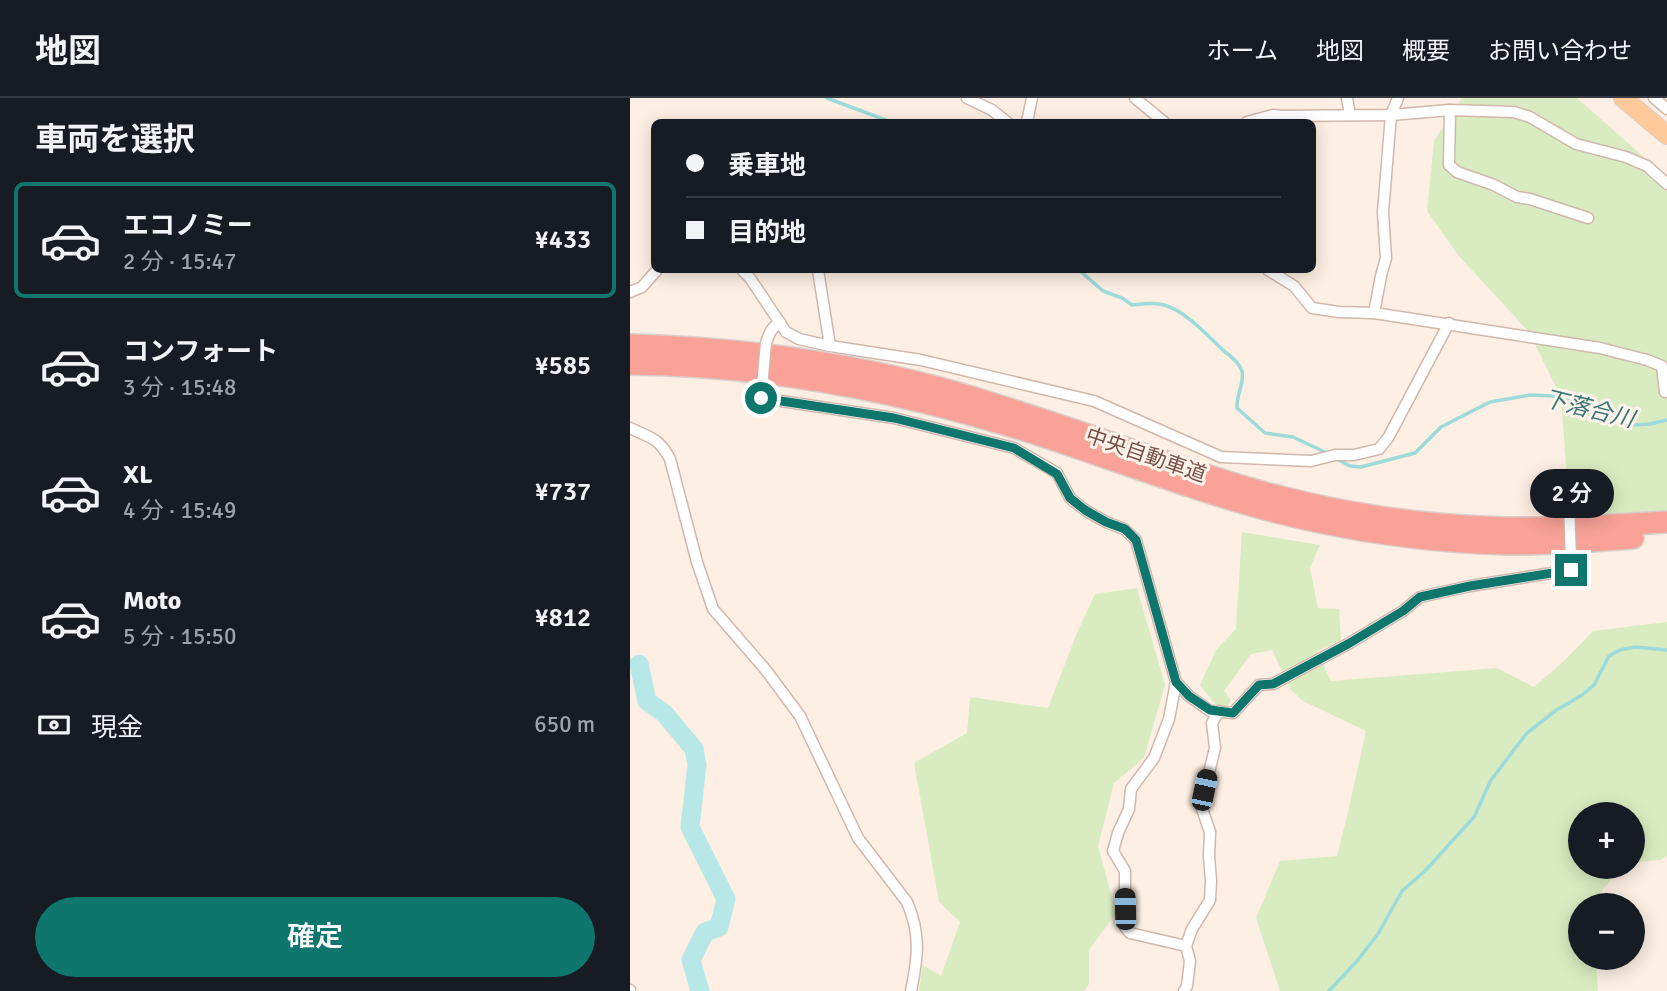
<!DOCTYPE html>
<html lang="ja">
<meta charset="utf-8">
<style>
body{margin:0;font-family:Signika,"Noto Sans JP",sans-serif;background:#242831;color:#f1f3f6;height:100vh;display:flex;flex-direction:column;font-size:26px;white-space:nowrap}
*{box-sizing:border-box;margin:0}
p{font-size:23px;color:#9ea1a6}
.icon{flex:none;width:38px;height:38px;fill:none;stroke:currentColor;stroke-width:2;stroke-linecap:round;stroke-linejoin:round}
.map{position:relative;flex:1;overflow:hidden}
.drawer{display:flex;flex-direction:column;background:#171b24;width:630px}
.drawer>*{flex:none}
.hud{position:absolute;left:21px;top:21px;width:665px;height:154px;border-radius:10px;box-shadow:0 4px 18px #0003;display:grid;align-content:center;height:154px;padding:0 35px;background:#171b24}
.tools{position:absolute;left:938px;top:704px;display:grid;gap:14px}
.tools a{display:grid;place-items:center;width:77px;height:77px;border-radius:50%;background:#171b24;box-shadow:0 4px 18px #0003;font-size:35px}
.end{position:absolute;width:32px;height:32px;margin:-16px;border:9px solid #0f766e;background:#fff;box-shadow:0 0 0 4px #fff}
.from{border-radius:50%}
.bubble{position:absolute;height:49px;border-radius:24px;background:#171b24;box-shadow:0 4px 18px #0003;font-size:23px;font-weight:600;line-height:49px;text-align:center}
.car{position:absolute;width:21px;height:42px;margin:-21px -10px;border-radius:9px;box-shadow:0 0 5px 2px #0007;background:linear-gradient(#222 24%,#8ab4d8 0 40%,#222 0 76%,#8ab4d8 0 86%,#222 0)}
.hud b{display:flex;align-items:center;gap:24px;height:66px;font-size:26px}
.hud b+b{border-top:2px solid #363941}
.hud i{width:18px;height:18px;background:#f1f3f6}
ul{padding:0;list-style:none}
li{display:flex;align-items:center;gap:21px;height:116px;margin:0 14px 10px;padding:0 21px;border:4px solid transparent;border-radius:10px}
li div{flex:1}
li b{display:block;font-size:26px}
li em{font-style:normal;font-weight:600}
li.selected{border-color:#0f766e}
li>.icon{width:63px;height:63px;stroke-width:1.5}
h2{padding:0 35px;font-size:32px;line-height:84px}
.pay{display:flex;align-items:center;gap:18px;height:77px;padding:0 35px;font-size:26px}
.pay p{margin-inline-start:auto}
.button{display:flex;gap:14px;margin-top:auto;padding:14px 35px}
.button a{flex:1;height:80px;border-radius:42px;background:#0f766e;color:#fff;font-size:28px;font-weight:600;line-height:80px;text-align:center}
header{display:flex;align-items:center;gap:42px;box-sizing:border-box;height:98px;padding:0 35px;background:#171b24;border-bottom:2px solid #363941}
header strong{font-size:33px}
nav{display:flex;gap:38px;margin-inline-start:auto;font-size:24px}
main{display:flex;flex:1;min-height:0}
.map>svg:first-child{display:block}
.green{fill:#d9ecc1}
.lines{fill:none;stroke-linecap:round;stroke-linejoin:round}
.stream{stroke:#9ddada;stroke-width:3.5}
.river{stroke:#b7e8e7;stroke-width:19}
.street-casing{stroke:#d1b7ac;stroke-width:13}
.primary-casing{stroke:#d9cecc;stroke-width:20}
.highway-casing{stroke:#d9cecc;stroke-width:24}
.street{stroke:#fff;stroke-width:10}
.primary{stroke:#ffc999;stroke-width:18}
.highway{stroke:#faa297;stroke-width:21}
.street-bridge-casing{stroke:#d1b7ac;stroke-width:13;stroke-linecap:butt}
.street-bridge{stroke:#fff;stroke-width:10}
.route{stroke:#0f766e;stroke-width:9}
.labels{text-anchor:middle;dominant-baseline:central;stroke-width:6;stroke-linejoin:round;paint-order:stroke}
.street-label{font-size:21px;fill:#775148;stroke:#fff4eb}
.water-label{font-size:23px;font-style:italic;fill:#387576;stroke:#fff4eb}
</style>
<header>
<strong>地図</strong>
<nav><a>ホーム</a><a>地図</a><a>概要</a><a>お問い合わせ</a></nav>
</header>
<main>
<section class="drawer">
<h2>車両を選択</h2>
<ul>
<li class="selected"><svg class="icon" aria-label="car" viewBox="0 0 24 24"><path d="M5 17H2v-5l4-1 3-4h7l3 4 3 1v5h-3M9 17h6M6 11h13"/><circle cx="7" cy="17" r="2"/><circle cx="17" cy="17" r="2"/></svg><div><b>エコノミー</b><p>2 分 · 15:47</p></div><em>¥433</em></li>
<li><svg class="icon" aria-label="car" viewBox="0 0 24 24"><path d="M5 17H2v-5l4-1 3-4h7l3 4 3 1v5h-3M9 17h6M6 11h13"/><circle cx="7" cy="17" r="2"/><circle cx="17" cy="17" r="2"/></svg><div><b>コンフォート</b><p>3 分 · 15:48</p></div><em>¥585</em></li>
<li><svg class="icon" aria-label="car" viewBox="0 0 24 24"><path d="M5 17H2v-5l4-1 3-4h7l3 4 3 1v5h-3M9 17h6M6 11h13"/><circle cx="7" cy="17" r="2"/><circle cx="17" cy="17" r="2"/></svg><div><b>XL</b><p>4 分 · 15:49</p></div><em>¥737</em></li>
<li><svg class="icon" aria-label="car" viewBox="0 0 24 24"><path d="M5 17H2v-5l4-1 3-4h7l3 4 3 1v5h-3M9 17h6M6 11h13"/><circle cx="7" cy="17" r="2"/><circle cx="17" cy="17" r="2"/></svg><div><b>Moto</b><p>5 分 · 15:50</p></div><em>¥812</em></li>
</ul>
<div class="pay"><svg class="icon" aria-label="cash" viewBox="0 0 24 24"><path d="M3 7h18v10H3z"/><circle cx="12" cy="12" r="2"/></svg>現金<p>650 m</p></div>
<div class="button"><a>確定</a></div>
</section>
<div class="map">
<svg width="1037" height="893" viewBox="0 0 1037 893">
<rect width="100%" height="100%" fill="#fdefe3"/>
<g class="green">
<polygon points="832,0 947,0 1032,75 1037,81 1037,418 1024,419 925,414 937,383 931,299 899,234 828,157 797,113 804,43"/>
<polygon points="612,434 690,447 680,470 688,510 709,511 711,542 687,553 701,583 867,570 904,589 935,562 963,533 1037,524 1037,758 1031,762 1003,764 1003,716 950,716 950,768 992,768 963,804 963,807 950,807 950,859 966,859 968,893 650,893 626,820 650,763 707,758 718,714 736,633 673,603 661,592 642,552 621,556 594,593 601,602 597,609 587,608 570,587 586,552 606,531"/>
<polygon points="507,490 535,587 514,660 484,685 468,748 486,815 459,852 459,886 454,893 289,893 293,867 311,878 330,824 309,804 284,665 337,635 340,599 418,610 446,537 465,496"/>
</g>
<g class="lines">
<g class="stream">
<polyline points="197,0 261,24"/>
<path d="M449,172L473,193L492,200L502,207C513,206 523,204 534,207C556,213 578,238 594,253C601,259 609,264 612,273C615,284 606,297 607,310L635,335L663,339L699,356"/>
<polyline points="705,360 720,368 731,369 785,355 811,329 850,309 860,304 900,297 924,298 980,317 1003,327 1020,326 1037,322"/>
<polyline points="0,564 9,566"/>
<polyline points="699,893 727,863 748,836 772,793 795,773 844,719 861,682 897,635 925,613 952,597 964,587 979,558 990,552 1005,549 1037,552"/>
</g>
<polyline class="river" points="9,566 17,603 34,615 64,651 67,667 60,729 96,801 89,829 75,834 61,862 70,893"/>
<defs>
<g id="street">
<polyline points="337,0 362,12 377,24"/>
<polyline points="505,0 534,24"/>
<polyline points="717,0 720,17"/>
<polyline points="1024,0 1037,11"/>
<polyline points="820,12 819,67 827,74 864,87 887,99 900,101 958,120"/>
<polyline points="397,24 402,0"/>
<polyline points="617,24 643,17 651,18 761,17 820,12 884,14 900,19 946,46 996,59 1017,68 1037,86"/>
<polyline points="112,172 120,180 156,234 169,241 200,248 291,262 464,303 591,359 681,363 705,357 724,357 749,351 758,340 819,225"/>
<polyline points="188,172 200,248"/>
<polyline points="638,172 664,188 682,210 709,214 744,215 970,250 1017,262 1032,268 1035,294"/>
<polyline points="0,194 12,189 27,172"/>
<polyline points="744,215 751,178 756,160 753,114 761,17 768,0"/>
<path d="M136,245C139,236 141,230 150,224"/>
<polyline points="131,300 264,320 384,350 427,375 440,400 455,412 476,424 494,431 506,442 546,584 559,598 580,613 603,615 629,587 643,586 718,546 773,513 790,499 840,488 941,472 941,463"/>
<path d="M0,330C21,340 29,340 40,361L67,464L83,511L135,571L170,618L228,740L277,804C291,837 288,859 281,893"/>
<polyline points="546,584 539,621 524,660 501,691 499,711 488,735 483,753 495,773 495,829 500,835 556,848"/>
<polyline points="0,892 0,893"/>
<polyline points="554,893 557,888 560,863 556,848 562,831 580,802 581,783 579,758 580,734 571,708 585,650 582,625 589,613"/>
</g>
<polyline id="primary" points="993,0 1037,37"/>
<g id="highway">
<path d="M0,247C115,250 231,266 341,299C399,317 456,336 513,356C559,371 604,388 651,399C724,418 802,428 877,430C930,431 984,427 1037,424"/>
<path d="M0,266C141,267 276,294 410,337C489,363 566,393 646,414C721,433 800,444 877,446C919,447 962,443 1003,440"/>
</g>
</defs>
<use href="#street" class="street-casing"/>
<use href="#primary" class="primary-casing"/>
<use href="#highway" class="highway-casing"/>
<use href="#street" class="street"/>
<use href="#primary" class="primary"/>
<use href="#highway" class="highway"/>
<defs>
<g id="street-bridge">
<polyline points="131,300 136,245"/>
<polyline points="939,405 941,463"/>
</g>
</defs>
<use href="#street-bridge" class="street-bridge-casing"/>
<use href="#street-bridge" class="street-bridge"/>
</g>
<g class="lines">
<polyline class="route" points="131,300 264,320 384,350 427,376 440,400 455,412 476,424 495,431 506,442 546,584 559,598 580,612 603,615 629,587 643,586 718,546 773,513 790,499 840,488 941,472"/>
</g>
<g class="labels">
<g class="street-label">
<text transform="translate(516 357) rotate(19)">中央自動車道</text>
</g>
<g class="water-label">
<text transform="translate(959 311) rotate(14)">下落合川</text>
</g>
</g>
</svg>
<div class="tools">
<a>+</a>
<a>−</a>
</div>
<i class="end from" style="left:131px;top:300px"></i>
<i class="end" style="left:941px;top:472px"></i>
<div class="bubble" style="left:900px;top:371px;width:84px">2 分</div>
<i class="car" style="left:574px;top:692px;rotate:12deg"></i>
<i class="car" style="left:495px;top:811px;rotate:359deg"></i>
<div class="hud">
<b><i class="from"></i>乗車地</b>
<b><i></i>目的地</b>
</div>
</div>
</main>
